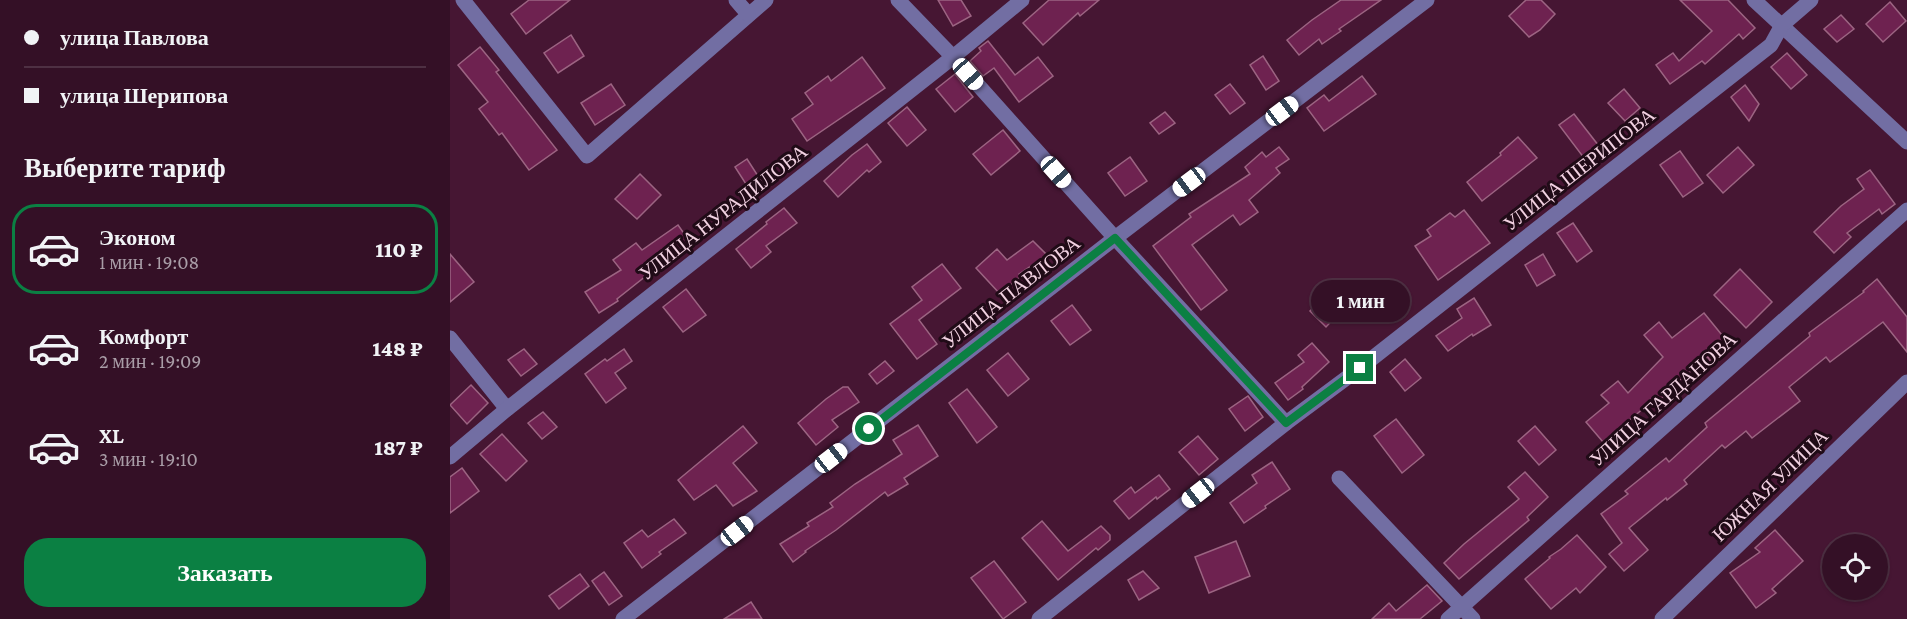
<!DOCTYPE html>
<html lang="ru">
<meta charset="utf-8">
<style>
body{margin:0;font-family:"Crimson Pro",serif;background:#3f1e32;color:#f1f3f6;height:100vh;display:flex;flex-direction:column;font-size:22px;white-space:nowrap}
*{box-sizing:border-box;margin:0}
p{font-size:20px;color:#a99da7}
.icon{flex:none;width:33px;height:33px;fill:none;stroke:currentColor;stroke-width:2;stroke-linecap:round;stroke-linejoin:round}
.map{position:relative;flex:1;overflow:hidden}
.side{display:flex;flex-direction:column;background:#341026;width:450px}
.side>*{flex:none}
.hud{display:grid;align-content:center;height:132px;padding:0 24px;background:#341026}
.controls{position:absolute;left:1372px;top:534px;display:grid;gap:12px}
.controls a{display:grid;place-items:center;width:66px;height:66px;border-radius:50%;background:#341026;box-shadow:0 2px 4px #0004,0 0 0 2px #4e3043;font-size:30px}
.end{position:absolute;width:27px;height:27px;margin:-14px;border:8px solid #0b8043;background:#fff;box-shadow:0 0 0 3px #fff}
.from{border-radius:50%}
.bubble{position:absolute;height:42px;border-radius:21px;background:#341026;box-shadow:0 2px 4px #0004,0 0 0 2px #4e3043;font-size:20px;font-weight:800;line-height:42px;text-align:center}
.car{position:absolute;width:18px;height:36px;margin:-18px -9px;border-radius:8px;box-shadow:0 0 4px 2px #0007;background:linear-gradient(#fff 24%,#345 0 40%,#fff 0 76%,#345 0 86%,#fff 0)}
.hud b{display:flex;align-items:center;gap:21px;height:57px;font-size:22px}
.hud b+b{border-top:2px solid #4e3043}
.hud i{width:15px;height:15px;background:#f1f3f6}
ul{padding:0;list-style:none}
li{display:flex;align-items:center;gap:18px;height:90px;margin:0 12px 9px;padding:0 12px;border:3px solid transparent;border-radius:24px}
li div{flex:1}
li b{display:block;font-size:22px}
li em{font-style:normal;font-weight:800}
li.active{border-color:#0b8043}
li>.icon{width:54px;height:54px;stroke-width:1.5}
h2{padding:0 24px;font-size:27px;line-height:72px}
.cta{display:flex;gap:12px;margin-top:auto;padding:12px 24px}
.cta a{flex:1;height:69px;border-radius:24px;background:#0b8043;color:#fff;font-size:24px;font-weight:800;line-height:69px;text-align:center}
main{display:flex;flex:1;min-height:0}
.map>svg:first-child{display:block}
.building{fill:#6e2250;stroke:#9c6482;stroke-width:1.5}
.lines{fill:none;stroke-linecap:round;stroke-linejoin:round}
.minor{stroke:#726ea3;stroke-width:15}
.route{stroke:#0b8043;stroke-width:8}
.labels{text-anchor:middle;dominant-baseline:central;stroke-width:6;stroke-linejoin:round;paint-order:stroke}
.street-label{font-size:20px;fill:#f1d1e1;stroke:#200b17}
</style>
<main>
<section class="side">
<div class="hud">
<b><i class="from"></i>улица Павлова</b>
<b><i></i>улица Шерипова</b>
</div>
<h2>Выберите тариф</h2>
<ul>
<li class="active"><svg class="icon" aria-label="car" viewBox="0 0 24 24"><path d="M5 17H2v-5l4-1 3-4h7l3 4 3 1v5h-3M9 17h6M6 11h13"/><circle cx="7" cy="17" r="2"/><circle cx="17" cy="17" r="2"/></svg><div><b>Эконом</b><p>1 мин · 19:08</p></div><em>110 ₽</em></li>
<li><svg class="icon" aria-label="car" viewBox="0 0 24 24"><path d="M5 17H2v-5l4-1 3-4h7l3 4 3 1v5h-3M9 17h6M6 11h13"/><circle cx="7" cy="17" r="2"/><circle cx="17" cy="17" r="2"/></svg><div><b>Комфорт</b><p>2 мин · 19:09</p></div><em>148 ₽</em></li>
<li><svg class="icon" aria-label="car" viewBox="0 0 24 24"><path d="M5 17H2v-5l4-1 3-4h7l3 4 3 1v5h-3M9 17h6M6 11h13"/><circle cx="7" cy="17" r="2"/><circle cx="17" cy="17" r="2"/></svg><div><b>XL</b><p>3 мин · 19:10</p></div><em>187 ₽</em></li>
</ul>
<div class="cta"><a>Заказать</a></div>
</section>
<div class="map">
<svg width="1457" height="619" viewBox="0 0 1457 619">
<rect width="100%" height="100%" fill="#461633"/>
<g class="building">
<polygon points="79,0 120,0 76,34 61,14"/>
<polygon points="488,0 511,0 521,16 503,26"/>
<polygon points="599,0 649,0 630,16 628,13 593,45 573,23"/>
<polygon points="891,0 931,0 889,29 891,31 872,44 869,39 849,55 837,40 862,20"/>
<polygon points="1076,0 1091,0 1105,14 1090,30 1079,37 1059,16"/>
<polygon points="1230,0 1278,0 1305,28 1293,39 1289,34 1255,64 1252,61 1220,84 1206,65 1223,53 1229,61 1262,31"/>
<polygon points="1440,2 1456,21 1433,42 1416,24"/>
<polygon points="1391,15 1404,29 1387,42 1374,29"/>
<polygon points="121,35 134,56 108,73 94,53"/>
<polygon points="538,41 565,75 588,57 603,76 569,102 544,68 533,76 520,61 531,51 529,48"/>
<polygon points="30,47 49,70 46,72 107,150 79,170 52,133 49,135 29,109 38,102 8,65"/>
<polygon points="1337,53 1357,75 1341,89 1321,67"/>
<polygon points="813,56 829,81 816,90 800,65"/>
<polygon points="412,57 435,88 357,141 342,119 363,104 355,93 378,76 381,81"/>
<polygon points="505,74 523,97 505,112 486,89"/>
<polygon points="912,76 926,94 874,131 857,108 874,95 879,101"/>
<polygon points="161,84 175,105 145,125 131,103"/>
<polygon points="780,84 795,103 780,114 765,95"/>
<polygon points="1295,85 1309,104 1299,121 1281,97"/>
<polygon points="1174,89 1190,108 1175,121 1158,103"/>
<polygon points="457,107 476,130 457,146 438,123"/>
<polygon points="715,112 725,123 709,134 700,123"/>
<polygon points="1124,114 1152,150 1137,162 1109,125"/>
<polygon points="553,130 570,151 541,175 523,154"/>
<polygon points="1068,137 1087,158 1032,201 1017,182 1051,155 1050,153"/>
<polygon points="417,144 431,162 419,172 417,170 388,197 374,181 402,155"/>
<polygon points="829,147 839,159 826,168 830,173 799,200 808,212 790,225 783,215 742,245 777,290 751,310 703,246 741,217 739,214 800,174 795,167 812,152 816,157"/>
<polygon points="1288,147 1304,165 1273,193 1257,175"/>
<polygon points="1230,151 1253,183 1233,197 1210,165"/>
<polygon points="680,157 697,181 675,196 658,173"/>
<polygon points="297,159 315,187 303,195 285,167"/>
<polygon points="1420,170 1445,204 1432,214 1429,209 1397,233 1401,237 1384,253 1364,232 1391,206 1414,189 1407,179"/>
<polygon points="190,174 211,195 187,219 165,199"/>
<polygon points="334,208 347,223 316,246 321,252 301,268 286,249 317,224 316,222"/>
<polygon points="1014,210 1040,243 988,280 965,246 981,236 977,230 1000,213 1005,217"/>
<polygon points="1123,223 1142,251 1127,262 1107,233"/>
<polygon points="228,225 240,242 205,267 206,268 167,299 168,301 149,313 135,292 171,270 163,260 186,243 192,250"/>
<polygon points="583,241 597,255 569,274 571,276 550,294 526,268 547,249 557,260"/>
<polygon points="0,254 24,282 0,302"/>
<polygon points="1093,254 1105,275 1087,286 1075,265"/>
<polygon points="492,264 511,288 469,320 487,344 467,359 440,324 472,300 462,287"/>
<polygon points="1290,269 1322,302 1296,328 1264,295"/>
<polygon points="1427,279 1457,317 1457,352 1433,322 1380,362 1376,357 1339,387 1350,401 1302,438 1296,431 1275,448 1272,445 1234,480 1237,484 1217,500 1216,498 1179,528 1198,550 1174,571 1159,554 1172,543 1151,514 1178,494 1175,491 1216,458 1219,462 1257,427 1255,423 1360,336 1359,333 1414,292 1413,291"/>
<polygon points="236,289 256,315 233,332 213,307"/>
<polygon points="875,296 891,311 876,327 860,311"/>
<polygon points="1024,298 1041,325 1023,336 1022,334 998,351 986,336 1012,318 1007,309"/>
<polygon points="622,305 641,330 620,345 601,321"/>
<polygon points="1254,313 1280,345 1260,361 1258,357 1218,390 1219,391 1203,407 1200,403 1153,442 1136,422 1159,403 1151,395 1168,381 1178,393 1213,357 1194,335 1209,322 1222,338"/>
<polygon points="862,343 879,362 852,387 853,389 838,400 825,383 854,362 848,355"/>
<polygon points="74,349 87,364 71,376 58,360"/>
<polygon points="174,349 182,361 165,373 176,388 156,403 135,374 155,359 157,361"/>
<polygon points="558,353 579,379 558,396 537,370"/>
<polygon points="955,359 971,378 955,391 940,372"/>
<polygon points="435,361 444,371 427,384 419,374"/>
<polygon points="21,385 38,403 17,424 0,405"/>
<polygon points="393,387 398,387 409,402 382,420 388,427 366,445 348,423 376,399"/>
<polygon points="517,389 547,427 527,443 499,403"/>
<polygon points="798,396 813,417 795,431 779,409"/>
<polygon points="93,412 107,427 92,439 78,423"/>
<polygon points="946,419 974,455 952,473 924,436"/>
<polygon points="468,425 488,456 454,478 458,484 438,496 435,492 386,530 355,551 356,552 343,562 330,544 359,526 357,523 383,507 380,503 405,484 452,454 443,440"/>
<polygon points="293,426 307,443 283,463 307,491 283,506 266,485 244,500 228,480"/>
<polygon points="1085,426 1106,450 1089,465 1068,441"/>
<polygon points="52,434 77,461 56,481 30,454"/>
<polygon points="748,436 768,459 749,475 729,452"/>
<polygon points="822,462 840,489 815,506 816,508 794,523 780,503 807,483 802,475"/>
<polygon points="12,468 29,491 0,513 0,477"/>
<polygon points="1075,472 1098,497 1077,517 1079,520 1009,579 994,563 1014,544 1069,499 1058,487"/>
<polygon points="709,475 720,489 707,499 706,497 679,519 664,501 681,487 685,493"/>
<polygon points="224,519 236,533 209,552 211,554 192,568 174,543 192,530 198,537"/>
<polygon points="592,521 618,551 651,526 660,535 660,540 648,550 646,548 608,580 572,538"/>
<polygon points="1325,530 1353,561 1322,589 1326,593 1306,608 1280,573 1310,552 1305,548"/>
<polygon points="1127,535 1156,567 1130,593 1126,588 1101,609 1075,579 1100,558 1099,557 1111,549"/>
<polygon points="786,541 800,576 759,593 745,557"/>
<polygon points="544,561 576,602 553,619 521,578"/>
<polygon points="693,571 709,588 689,600 678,580"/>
<polygon points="154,572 172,596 159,605 142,581"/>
<polygon points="130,574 139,586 109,609 99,596"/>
<polygon points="977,585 992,601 970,619 922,619 939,603 946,611"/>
<polygon points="301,602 312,619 274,619"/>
</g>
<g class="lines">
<g class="minor">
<polyline points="13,0 137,156 316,0"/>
<polyline points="286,0 298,14"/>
<polyline points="448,0 503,57 665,238 836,423"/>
<polyline points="1304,0 1457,142"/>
<polyline points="0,338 57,409"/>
<polyline points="915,364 1321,45 1332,25 1361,0"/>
<polyline points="0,457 57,409 503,57 572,0"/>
<polyline points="889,478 1023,619"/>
<polyline points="173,619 665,238 977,0"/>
<polyline points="589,619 836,423 910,368"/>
<polyline points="998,619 1457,210"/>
<polyline points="1212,619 1457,382"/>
</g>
</g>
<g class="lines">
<polyline class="route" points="419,429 665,238 836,423 910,368"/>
</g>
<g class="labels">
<g class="street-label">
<text transform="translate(1129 169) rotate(-38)">УЛИЦА ШЕРИПОВА</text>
<text transform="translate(273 212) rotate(-38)">УЛИЦА НУРАДИЛОВА</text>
<text transform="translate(561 292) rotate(-38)">УЛИЦА ПАВЛОВА</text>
<text transform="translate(1213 399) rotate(-42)">УЛИЦА ГАРДАНОВА</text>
<text transform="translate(1320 485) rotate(-44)">ЮЖНАЯ УЛИЦА</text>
</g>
</g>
</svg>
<div class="controls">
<a><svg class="icon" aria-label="locate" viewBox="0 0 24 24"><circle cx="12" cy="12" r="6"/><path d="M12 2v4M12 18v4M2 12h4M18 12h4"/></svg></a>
</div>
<i class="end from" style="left:419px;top:429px"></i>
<i class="end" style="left:910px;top:368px"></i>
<div class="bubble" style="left:861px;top:280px;width:99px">1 мин</div>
<i class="car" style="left:518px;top:74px;rotate:138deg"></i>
<i class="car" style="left:832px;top:111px;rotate:53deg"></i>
<i class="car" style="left:606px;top:172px;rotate:138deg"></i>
<i class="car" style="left:739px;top:182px;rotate:233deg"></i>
<i class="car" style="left:381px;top:458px;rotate:52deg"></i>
<i class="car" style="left:748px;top:493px;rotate:232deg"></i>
<i class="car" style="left:287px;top:531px;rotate:52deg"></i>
</div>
</main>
